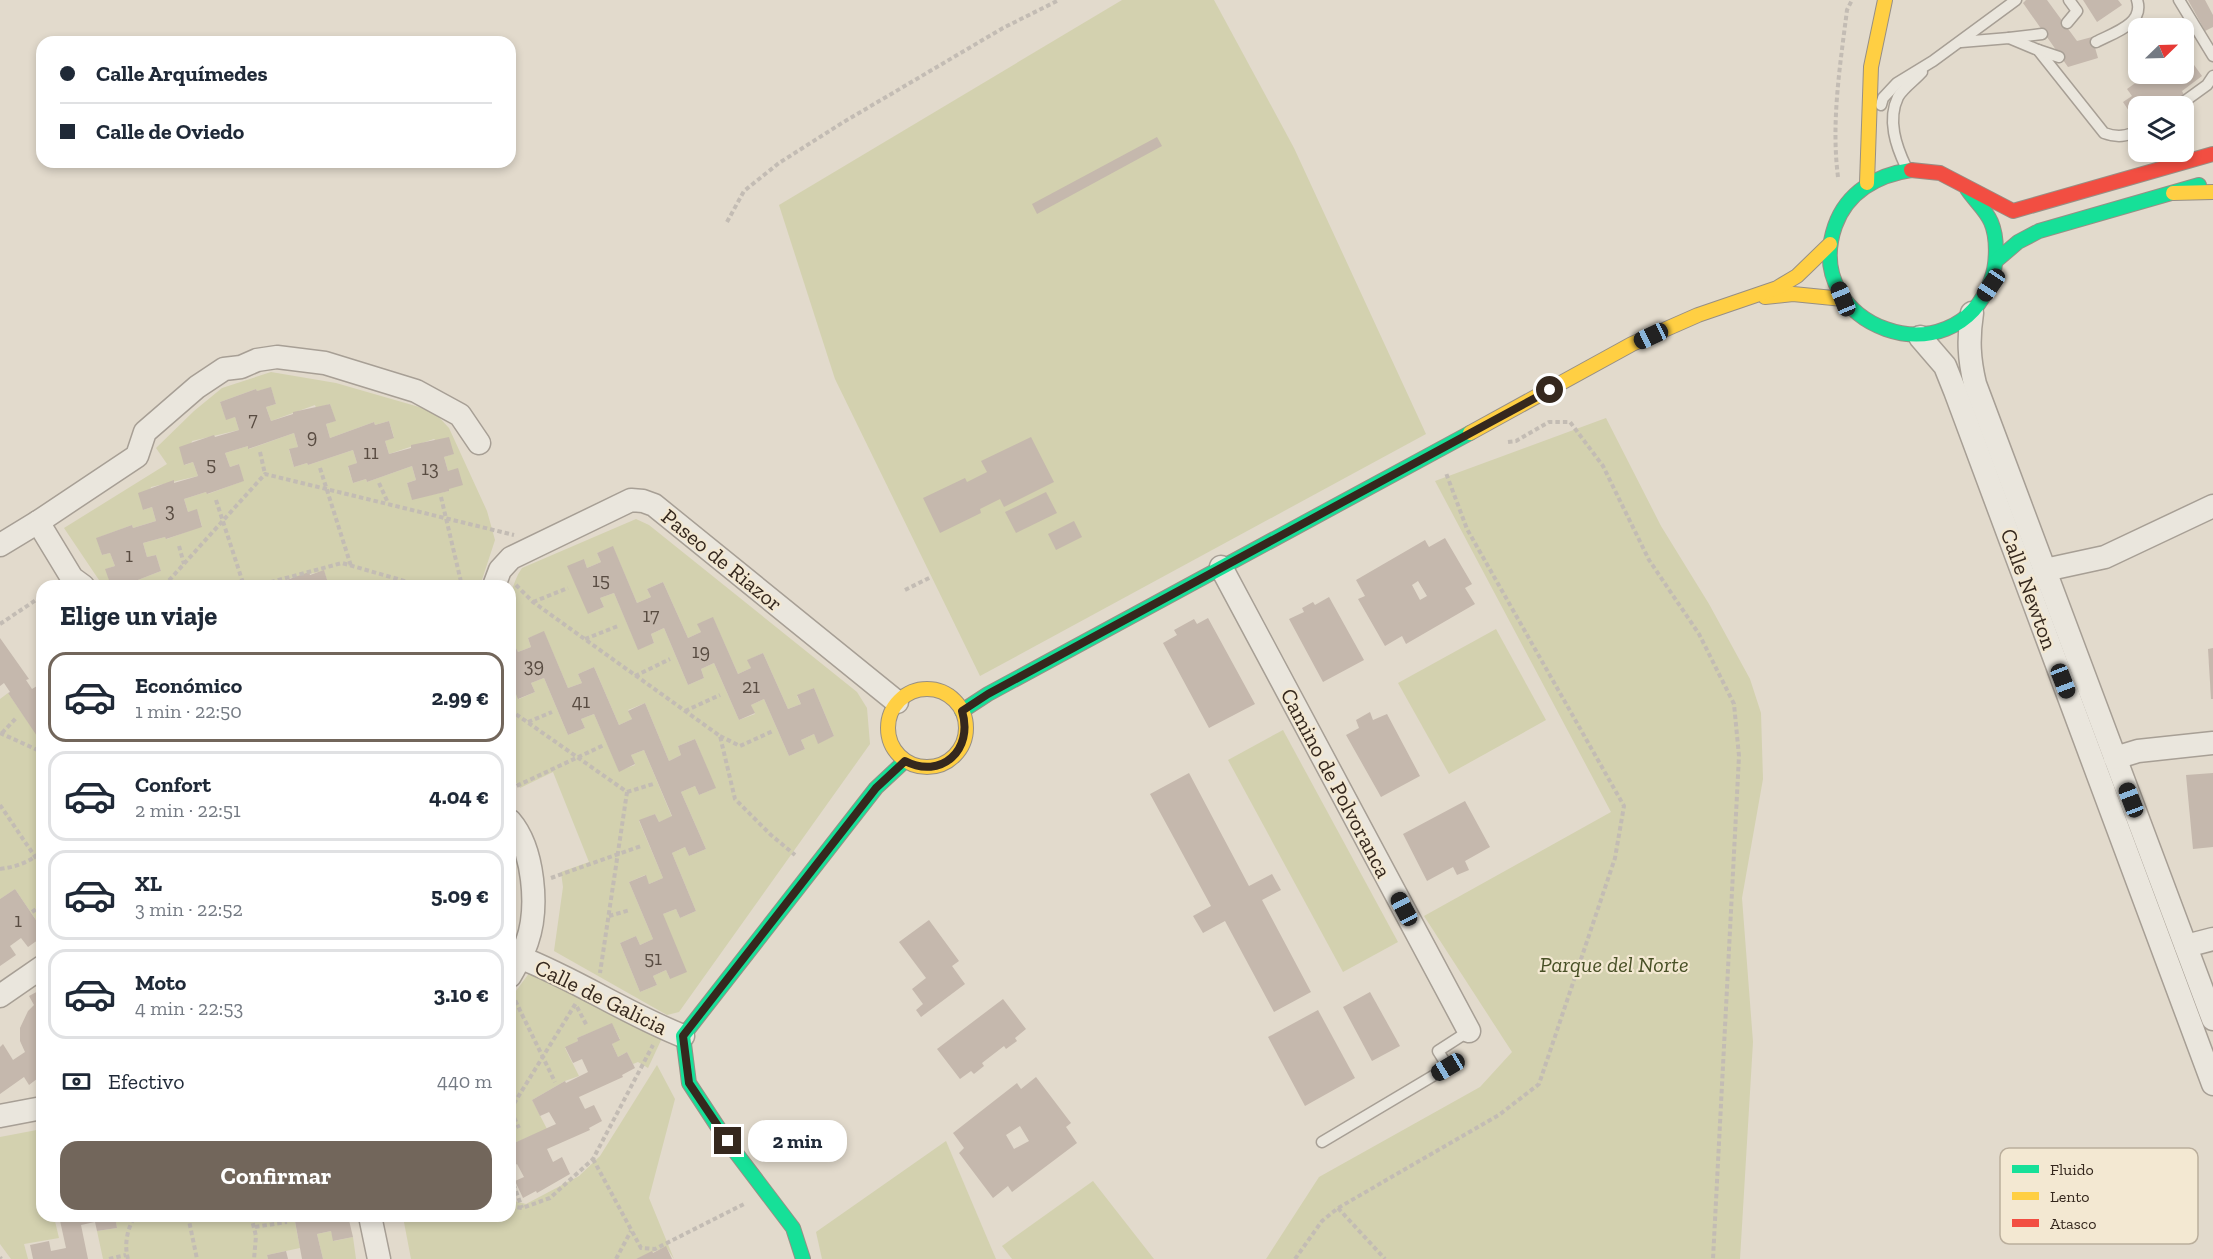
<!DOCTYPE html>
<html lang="es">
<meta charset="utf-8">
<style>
body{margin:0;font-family:"Zilla Slab",serif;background:#f6f6f7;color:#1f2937;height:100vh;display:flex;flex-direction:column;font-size:22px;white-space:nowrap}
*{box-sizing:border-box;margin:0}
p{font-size:20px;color:#747a83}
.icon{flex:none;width:33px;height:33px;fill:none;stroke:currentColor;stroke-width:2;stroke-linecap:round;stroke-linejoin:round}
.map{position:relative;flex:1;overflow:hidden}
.side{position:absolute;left:36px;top:580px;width:480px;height:642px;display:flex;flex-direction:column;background:#fff;border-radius:18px;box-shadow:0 3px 9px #0003}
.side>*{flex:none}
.hud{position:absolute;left:36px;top:36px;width:480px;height:132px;border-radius:18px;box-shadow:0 3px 9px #0003;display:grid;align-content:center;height:132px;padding:0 24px;background:#fff}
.needle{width:39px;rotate:67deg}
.fabs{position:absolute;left:2128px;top:18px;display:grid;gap:12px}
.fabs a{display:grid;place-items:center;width:66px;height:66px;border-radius:12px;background:#fff;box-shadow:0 3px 9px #0003;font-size:30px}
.end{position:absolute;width:27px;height:27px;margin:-14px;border:8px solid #35281e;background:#fff;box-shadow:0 0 0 3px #fff}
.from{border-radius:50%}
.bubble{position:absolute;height:42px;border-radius:18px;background:#fff;box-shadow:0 3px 9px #0003;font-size:20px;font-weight:700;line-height:42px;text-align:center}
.car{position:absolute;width:18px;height:36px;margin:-18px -9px;border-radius:8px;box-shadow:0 0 4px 2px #0007;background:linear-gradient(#222 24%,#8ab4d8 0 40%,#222 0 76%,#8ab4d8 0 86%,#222 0)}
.hud b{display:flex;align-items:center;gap:21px;height:57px;font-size:22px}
.hud b+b{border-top:2px solid #e0e1e3}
.hud i{width:15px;height:15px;background:#1f2937}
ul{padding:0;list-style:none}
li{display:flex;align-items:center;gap:18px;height:90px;margin:0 12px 9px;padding:0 12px;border:3px solid #e0e1e3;border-radius:18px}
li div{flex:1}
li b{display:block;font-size:22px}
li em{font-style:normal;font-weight:700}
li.current{border-color:#72665b}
li>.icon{width:54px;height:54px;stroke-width:1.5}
h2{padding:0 24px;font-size:27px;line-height:72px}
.pay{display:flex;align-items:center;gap:15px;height:66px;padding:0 24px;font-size:22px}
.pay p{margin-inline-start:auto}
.cta{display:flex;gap:12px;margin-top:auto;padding:12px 24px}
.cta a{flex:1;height:69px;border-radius:18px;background:#72665b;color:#fff;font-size:24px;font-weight:700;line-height:69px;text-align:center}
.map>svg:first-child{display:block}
.green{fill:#d3d1af;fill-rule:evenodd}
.building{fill:#c5b8ad;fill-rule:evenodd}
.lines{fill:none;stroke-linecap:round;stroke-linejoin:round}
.lane-casing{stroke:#a79f95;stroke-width:13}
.street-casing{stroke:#a79f95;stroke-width:25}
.fast-casing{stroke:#978f85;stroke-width:16}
.slow-casing{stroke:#978f85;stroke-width:16}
.jam-casing{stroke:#978f85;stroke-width:16}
.path{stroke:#c3bcb4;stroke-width:4;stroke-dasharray:4.5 3;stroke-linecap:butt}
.lane{stroke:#eae6dd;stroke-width:10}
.street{stroke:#eae6dd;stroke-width:22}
.fast{stroke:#16e098;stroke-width:14}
.slow{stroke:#ffcf43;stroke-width:14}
.jam{stroke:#f24e42;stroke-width:14}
.route{stroke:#35281e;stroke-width:8}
.labels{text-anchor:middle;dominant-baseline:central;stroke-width:4.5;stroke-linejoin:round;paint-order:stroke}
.number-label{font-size:20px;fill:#594c42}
.street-label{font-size:22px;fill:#35281e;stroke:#f3e8d2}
.park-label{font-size:22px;font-style:italic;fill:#485026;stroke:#f3e8d2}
.key{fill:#f3e8d2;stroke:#baae9c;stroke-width:1.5}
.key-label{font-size:16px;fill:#35281e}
</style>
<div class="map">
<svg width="2213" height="1259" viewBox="0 0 2213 1259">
<rect width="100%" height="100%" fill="#e2dacc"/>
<g class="green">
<polygon points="1122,0 1214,0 1294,148 1426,434 980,676 835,379 779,205"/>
<path d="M271,372L336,383L433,411L449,428L487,511L495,540L480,586H329L324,571L286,579L287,581L274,586H103L64,528L167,464L156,448L194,411L222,388ZM271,388L276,404L266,407L271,421L315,405L316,408L330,404L335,421L326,424L330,438L374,422L375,425L389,421L394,437L385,441L389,454L434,439L453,454L444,457L448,471L449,491L412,499L407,483L416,480L412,466L367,482L366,479L353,483L348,467L357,463L353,450L308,465L307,463L294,467L289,450L298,447L294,433L249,449L248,446L225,453L230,467L239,464L243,481L208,494L206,492L184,499L188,512L197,510L202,526L167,539L165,537L143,543L147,557L156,555L161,571L125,585L124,582L111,586L106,569L115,566L110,553L102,555L97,538L132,525L133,528L156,521L152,507L143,510L151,487L198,476L193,462L185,465L192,441L239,430L235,417L226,419L220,402L256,389L257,391Z"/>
<polygon points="1606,418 1661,526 1709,604 1750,679 1761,713 1763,779 1742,898 1753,1042 1740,1259 1266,1259 1319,1177 1480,1087 1512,1052 1424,916 1611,812 1435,481"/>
<path d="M636,519L649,525L857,692L867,708L870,744L679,1012L667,1015L554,951L563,887L561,872L589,862L553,772L520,788L510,774V679L519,699L535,692L531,683L544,678L568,735L585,728L581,719L594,714L619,771L635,765L631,755L644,750L672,817L659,822L655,814L639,821L663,878L649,884L645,875L629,882L653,939L640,945L636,936L620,943L640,992L657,985L653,976L666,970L670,979L663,914L676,909L680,918L696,911L672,853L685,847L689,856L706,849L681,792L695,786L699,795L715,788L695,739L678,746L681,755L669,761L645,703L628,710L632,719L619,725L594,667L578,674L582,683L568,688L544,632L528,638L531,647L518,652L514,644L510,646C510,619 506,591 522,568ZM613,547L637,603L651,597L647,589L663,582L688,638L701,632L698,624L713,618L738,674L751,668L748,660L763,653L788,709L801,704L797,696L814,688L834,736L818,743L814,734L801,740L805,749L789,756L764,699L751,705L755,714L739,720L714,663L701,669L704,678L688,685L664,628L651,634L654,643L638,649L614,593L600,598L604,607L588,614L584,559L587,568L601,562L597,553Z"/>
<polygon points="1496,629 1546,720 1449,774 1398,683"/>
<polygon points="8,693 39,738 42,737 42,929 15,889 0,899 0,699"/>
<polygon points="1283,730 1398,942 1343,972 1228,760"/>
<polygon points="530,972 663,1036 648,1068 638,1062 633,1064 627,1052 618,1057 612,1044 620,1039 612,1024 577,1038 578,1041 565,1048 579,1076 565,1081 532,1100 547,1129 510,1145 510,999"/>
<polygon points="657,1065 675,1099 649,1198 674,1259 666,1247 636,1259 411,1259 403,1217 510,1216 510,1200 526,1204 579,1176 600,1156"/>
<polygon points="42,1129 42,1216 54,1217 59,1238 24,1244 28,1259 11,1259 0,1244 0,1137"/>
<polygon points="946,1141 996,1259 822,1259 816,1232"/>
<polygon points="1093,1181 1154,1259 1012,1259 1002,1246"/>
<polygon points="115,1217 294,1217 300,1248 267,1255 268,1259 103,1259 97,1231 117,1228"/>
<polygon points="331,1231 334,1241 353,1237 356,1259 323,1259 317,1234"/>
</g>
<g class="building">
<polygon points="2026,0 2047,0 2077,41 2092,37 2098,58 2068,67 2023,3"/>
<polygon points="2083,0 2118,0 2122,5 2097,22"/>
<polygon points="2188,0 2205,0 2213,15 2213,27 2205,31"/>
<polygon points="2184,51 2202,76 2182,91 2184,95 2177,100 2174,96 2160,106 2139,106 2131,114 2123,102 2132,96 2127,89 2148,74 2184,74"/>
<polygon points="1157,137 1162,146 1037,214 1032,204"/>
<polygon points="271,387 276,404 266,407 271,421 293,414 293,412 330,404 336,421 326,424 330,438 374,422 375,425 389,421 394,438 385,441 389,454 411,448 411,445 449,437 454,454 444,457 448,471 458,468 463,485 449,489 449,491 412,500 407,483 416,480 412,466 367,482 366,479 353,483 348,466 357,463 353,450 308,465 307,463 294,467 289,449 298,447 294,433 248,449 248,446 225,453 230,467 239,464 244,481 207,494 206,492 184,499 188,512 197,509 202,527 166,539 165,537 143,543 147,557 156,555 161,571 125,585 124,582 111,586 105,569 115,566 110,553 102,555 96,538 132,525 133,528 156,521 152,507 143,510 138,493 174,480 174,483 198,476 193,462 184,465 179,447 214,435 215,437 239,430 235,417 226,420 220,402 256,389 257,391"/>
<polygon points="1031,437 1054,482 1004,507 1000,499 980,509 981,513 940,533 923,498 965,478 967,482 987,472 981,461"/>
<polygon points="1046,492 1057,513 1016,533 1005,512"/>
<polygon points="1074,521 1082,537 1056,550 1048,534"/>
<path d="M1445,538L1472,584L1465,588L1475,604L1406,644L1402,636L1385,646L1358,599L1365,596L1356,580L1425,540L1429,547ZM1418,581L1427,596L1420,600L1412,585Z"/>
<polygon points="613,546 637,603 651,597 647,589 663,582 688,638 701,632 697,624 713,617 738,674 751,668 747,660 763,653 788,709 801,704 797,695 814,688 834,736 818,744 814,734 801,740 805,749 789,756 764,699 751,705 755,713 739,720 714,663 701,669 704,678 688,685 664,628 651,634 654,643 638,650 614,593 600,598 604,607 588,614 567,566 584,559 587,568 601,562 597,553"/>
<polygon points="324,570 329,586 270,586 309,572 310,575"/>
<polygon points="1329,597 1364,660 1323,682 1289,619 1304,612 1302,608 1313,602 1315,605"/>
<polygon points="1208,618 1255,704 1209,728 1163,643 1177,635 1174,630 1194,619 1197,624"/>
<polygon points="544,631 568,688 582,683 578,674 594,667 619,725 632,719 628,711 645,703 669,761 681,755 678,746 695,739 716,788 699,795 695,786 681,792 706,849 689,856 685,847 672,853 696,911 680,918 676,909 663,914 687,972 670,979 666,970 653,976 657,985 640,992 620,943 636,936 640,945 653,939 629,882 646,875 649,884 663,878 639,820 655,814 659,822 672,816 644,750 631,755 635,764 619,772 594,714 581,719 585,728 568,735 544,678 531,683 535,692 518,699 510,679 510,646 514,644 518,652 531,647 528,638"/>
<polygon points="0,638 29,679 26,680 32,689 42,683 42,737 39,739 8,693 10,692 4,683 0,686"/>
<polygon points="2213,648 2213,699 2211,699 2208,649"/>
<polygon points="1370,712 1373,720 1387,714 1420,776 1381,797 1346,735 1359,728 1356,720"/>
<polygon points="1189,773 1249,886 1272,874 1281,890 1262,900 1311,992 1274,1012 1225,921 1203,933 1193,916 1211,906 1150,794"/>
<polygon points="2213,773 2213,847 2193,849 2186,775"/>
<polygon points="1465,801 1490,847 1465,861 1469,870 1457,875 1453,867 1427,881 1403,834"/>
<polygon points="15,889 42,929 42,937 28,947 21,938 10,946 16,955 0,966 0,899"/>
<polygon points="929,920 959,961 952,966 965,984 921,1017 916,1010 923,1004 912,989 926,978 899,942"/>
<polygon points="42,989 42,1075 29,1085 24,1077 0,1094 0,1047 3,1044 13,1060 25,1052 20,1041 20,1028 28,1011 34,1005 29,996"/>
<polygon points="1370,992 1400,1046 1372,1061 1343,1007"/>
<polygon points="1003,999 1026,1029 1015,1038 1017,1041 1006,1049 1004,1046 982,1063 984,1066 974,1074 971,1071 960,1079 937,1049"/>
<polygon points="1318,1010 1355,1078 1305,1106 1268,1037"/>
<polygon points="612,1023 620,1040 612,1044 618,1057 627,1052 635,1068 622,1075 623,1077 579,1097 585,1109 594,1105 602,1121 589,1128 590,1130 547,1149 553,1162 562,1157 570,1174 537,1193 536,1191 523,1198 515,1181 524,1177 517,1164 510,1168 510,1147 513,1146 512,1144 556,1124 549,1112 540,1116 532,1100 565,1081 566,1083 588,1072 582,1059 573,1063 565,1047 578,1041 577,1038"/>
<path d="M1036,1077L1071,1123L1066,1127L1077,1143L1012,1192L1008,1186L993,1198L959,1153L964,1148L953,1133L1017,1083L1021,1089ZM1020,1126L1029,1141L1014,1149L1006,1135Z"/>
<polygon points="59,1216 115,1216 117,1228 97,1231 95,1222 81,1225 88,1259 33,1259 30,1245 49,1241 51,1251 66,1248"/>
<polygon points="294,1216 348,1216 353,1237 333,1241 331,1231 317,1234 323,1259 302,1259"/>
<polygon points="666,1246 672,1259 636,1259 652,1251 653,1253"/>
<polygon points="286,1251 288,1259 268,1259 267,1255"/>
</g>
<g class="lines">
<defs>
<g id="lane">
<polyline points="2179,0 2213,56"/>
<polyline points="2067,23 2077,11 2069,0"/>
<polyline points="2009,38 2042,34"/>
<path d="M1961,42L2009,38L2038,50L2104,133C2118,138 2126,136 2139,131"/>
<path d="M2096,42C2113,33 2145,24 2137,0"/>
<polyline points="2038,50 2059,57"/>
<polyline points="1881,105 1883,98 1897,83 1933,61 2016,0"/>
<polyline points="2178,106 2207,85 2213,76"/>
<path d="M1906,167C1896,146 1887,120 1898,97C1903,88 1915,80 1922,72"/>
<polyline points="1322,1142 1448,1067 1438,1051 1469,1031"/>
</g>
<g id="street">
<path d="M1972,313C1968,339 1969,359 1975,384L2213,1019"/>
<polyline points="1920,337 1945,366 1955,391 2213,1084"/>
<polyline points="0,545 38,522"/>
<polyline points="1221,567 1469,1031"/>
<polyline points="2045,570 2105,557 2213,506"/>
<polyline points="83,586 72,578 38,522 137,456 145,432 197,387 224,369 241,367 257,360 277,357 325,363 416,391 460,415 479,443"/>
<polyline points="494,586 500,570 511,558 631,500 643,501 654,505 897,702"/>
<polyline points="2115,758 2138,751 2213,743"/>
<path d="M510,821C534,849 539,908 527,942C523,954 516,965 510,976"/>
<polyline points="2186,946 2213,939"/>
<path d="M519,957C576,979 627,1014 683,1036"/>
<polyline points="0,996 42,967"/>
<polyline points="0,1116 42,1108"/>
<polyline points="370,1216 379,1259"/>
</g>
<g id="fast">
<path d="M1911,170C1877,175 1847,192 1835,226C1800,327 1954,382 1991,280C1997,265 1998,238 1991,222C1986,210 1974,200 1967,189"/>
<polyline points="1997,260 2018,242 2039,231 2199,185"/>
<polyline points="962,711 988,694 1470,433"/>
<polyline points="803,1259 793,1228 727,1141 689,1083 683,1036 876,788 905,761"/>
</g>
<g id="slow">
<polyline points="1867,183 1871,67 1885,0"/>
<polyline points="2173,193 2213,192"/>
<polyline points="1765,297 1793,294 1843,299"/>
<polyline points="1470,433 1632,344 1698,315 1777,288 1797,276 1830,244"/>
<circle cx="927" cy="728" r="39"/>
</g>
<polyline id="jam" points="1911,170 1940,173 2013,211 2213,154"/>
</defs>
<use href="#lane" class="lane-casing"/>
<use href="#street" class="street-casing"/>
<use href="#fast" class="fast-casing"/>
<use href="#slow" class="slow-casing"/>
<use href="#jam" class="jam-casing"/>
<g class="path">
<path d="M1838,177C1831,122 1840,66 1847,10L1852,0"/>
<polyline points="727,222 744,191 779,163 842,123 1003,28 1059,0"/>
<polyline points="1508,442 1516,441 1549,422 1570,422 1603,466 1649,560 1699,634 1734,704 1739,756 1713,1259"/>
<polyline points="260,452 265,474"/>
<polyline points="320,468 351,566"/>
<polyline points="379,483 388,503"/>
<polyline points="441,497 462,586"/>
<polyline points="216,500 244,586"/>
<polyline points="179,546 184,564"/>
<polyline points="516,585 533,602 720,736 735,799 771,835 795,855"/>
<polyline points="164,586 265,474 514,535"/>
<polyline points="256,586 342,563 422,586"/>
<polyline points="905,590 931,577"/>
<polyline points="533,602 568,588"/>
<polyline points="0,624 42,596"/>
<polyline points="585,639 618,626"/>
<polyline points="635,676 670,659"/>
<polyline points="510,710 627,792 600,973"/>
<polyline points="685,711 720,695"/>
<polyline points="528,722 552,712"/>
<polyline points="0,733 42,752"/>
<polyline points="2,733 17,717"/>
<polyline points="720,736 740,746 773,731"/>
<polyline points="510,789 604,745"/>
<polyline points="627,792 653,784"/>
<polyline points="0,805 42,867"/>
<path d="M0,869C16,867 30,862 42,851"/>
<polyline points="551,878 641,846"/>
<polyline points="32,912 42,905"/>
<polyline points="609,916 630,910"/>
<polyline points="512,994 555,1082"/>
<polyline points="577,1007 587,1026"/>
<polyline points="510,1110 576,1003"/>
<polyline points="511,1111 519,1128"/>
<polyline points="593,1159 641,1248 655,1249 746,1203"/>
<polyline points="511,1177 522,1208"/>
<polyline points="510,1206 522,1208 550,1198 593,1159 653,1045"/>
<polyline points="1338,1208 1385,1259"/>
<polyline points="188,1216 197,1259"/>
<polyline points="251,1216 256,1236 254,1259"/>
<polyline points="255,1227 287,1222"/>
<polyline points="0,1257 1,1259"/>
<polyline points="109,1259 126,1255"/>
<path d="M128,1259C124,1245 127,1229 135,1216"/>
<polyline points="616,1259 631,1231"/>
<polyline points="1295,1259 1322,1221 1338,1208 1499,1115 1539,1084 1615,858 1624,806 1467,529 1446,473"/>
</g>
<use href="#lane" class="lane"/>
<use href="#street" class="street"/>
<use href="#fast" class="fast"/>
<use href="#slow" class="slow"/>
<use href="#jam" class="jam"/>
</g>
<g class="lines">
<path class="route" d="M728,1141L689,1083L683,1036L876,788L905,761C941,780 974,750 962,711L988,694L1550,390"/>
</g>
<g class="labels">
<g class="number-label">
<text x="253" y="419">7</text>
<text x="312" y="436">9</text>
<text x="371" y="452">11</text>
<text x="211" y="464">5</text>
<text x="430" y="468">13</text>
<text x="170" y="510">3</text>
<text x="129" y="555">1</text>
<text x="601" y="580">15</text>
<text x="651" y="615">17</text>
<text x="701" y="651">19</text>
<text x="534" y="665">39</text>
<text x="751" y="686">21</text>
<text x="581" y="701">41</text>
<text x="18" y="920">1</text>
<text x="653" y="958">51</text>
</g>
<g class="street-label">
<text transform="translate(722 560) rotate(39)">Paseo de Riazor</text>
<text transform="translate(2029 589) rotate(70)">Calle Newton</text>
<text transform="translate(1336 783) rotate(62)">Camino de Polvoranca</text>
<text transform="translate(601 997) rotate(26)">Calle de Galicia</text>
</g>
<g class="park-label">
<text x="1614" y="964">Parque del Norte</text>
</g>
</g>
<rect x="2000" y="1148" width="198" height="96" rx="9" class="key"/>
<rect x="2012" y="1165" width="27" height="8" fill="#16e098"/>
<rect x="2012" y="1192" width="27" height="8" fill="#ffcf43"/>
<rect x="2012" y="1219" width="27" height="8" fill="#f24e42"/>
<g class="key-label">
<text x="2050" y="1175">Fluido</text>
<text x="2050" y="1202">Lento</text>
<text x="2050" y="1229">Atasco</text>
</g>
</svg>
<div class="fabs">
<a><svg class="needle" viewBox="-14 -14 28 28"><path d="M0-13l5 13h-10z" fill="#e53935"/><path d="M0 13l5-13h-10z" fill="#747a83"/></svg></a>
<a><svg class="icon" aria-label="layers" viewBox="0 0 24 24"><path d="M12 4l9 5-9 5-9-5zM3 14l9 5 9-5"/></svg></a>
</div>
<i class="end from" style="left:1550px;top:390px"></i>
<i class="end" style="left:728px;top:1141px"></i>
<div class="bubble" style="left:748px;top:1120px;width:99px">2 min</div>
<i class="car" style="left:1991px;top:285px;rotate:214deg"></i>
<i class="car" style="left:1843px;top:299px;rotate:338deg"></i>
<i class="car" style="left:1651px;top:336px;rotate:245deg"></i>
<i class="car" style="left:2063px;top:681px;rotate:159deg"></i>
<i class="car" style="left:2131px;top:800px;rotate:339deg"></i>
<i class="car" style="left:1404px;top:909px;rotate:332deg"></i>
<i class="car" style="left:1448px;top:1067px;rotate:239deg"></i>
<div class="hud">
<b><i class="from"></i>Calle Arquímedes</b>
<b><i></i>Calle de Oviedo</b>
</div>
<section class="side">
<h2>Elige un viaje</h2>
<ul>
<li class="current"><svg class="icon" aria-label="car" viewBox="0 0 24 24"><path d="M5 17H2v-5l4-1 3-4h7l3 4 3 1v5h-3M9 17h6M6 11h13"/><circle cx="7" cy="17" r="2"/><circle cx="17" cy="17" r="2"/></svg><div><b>Económico</b><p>1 min · 22:50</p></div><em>2.99 €</em></li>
<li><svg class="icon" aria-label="car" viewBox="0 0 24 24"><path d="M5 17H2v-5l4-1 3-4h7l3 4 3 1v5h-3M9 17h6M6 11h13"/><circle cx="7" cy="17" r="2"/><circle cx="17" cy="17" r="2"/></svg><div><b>Confort</b><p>2 min · 22:51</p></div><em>4.04 €</em></li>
<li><svg class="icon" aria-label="car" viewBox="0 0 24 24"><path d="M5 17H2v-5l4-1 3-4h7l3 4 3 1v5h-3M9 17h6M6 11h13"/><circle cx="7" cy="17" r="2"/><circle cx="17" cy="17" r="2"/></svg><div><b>XL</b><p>3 min · 22:52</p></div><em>5.09 €</em></li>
<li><svg class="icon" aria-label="car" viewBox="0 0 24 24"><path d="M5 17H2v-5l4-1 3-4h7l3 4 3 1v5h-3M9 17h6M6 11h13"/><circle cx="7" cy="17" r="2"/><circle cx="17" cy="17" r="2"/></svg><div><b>Moto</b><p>4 min · 22:53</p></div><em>3.10 €</em></li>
</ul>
<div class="pay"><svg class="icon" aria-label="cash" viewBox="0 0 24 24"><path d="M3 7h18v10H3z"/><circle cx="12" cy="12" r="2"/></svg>Efectivo<p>440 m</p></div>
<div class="cta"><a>Confirmar</a></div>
</section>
</div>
